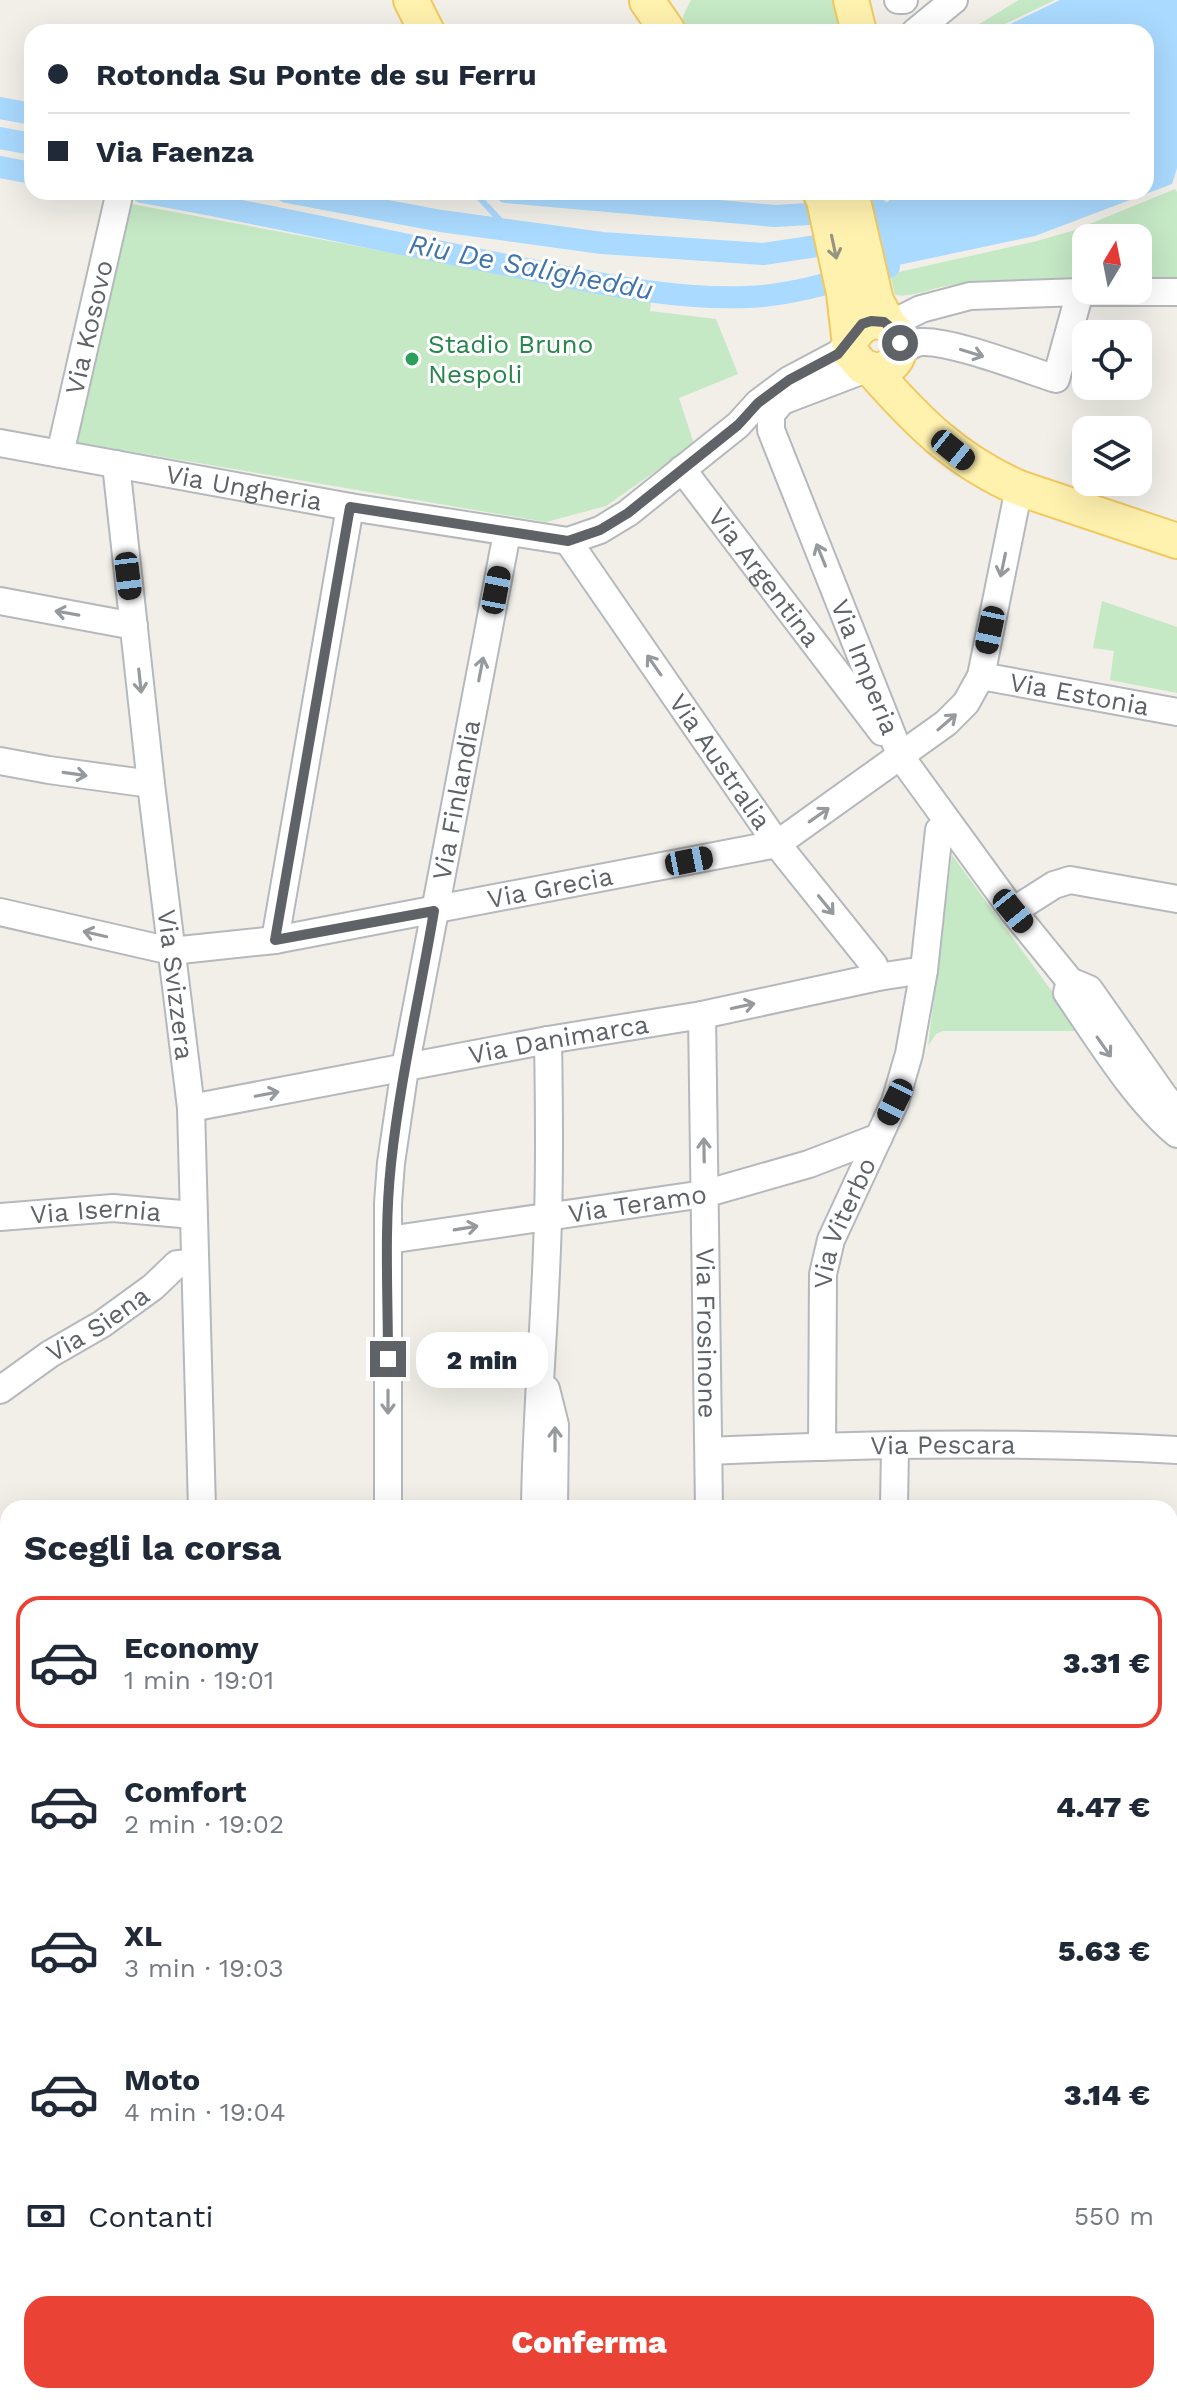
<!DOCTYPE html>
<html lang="it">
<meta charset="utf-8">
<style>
body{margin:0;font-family:"Work Sans",sans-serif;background:#f6f6f7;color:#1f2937;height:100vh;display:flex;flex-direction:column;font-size:30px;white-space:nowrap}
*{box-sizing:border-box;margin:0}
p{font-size:26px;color:#747a83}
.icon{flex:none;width:44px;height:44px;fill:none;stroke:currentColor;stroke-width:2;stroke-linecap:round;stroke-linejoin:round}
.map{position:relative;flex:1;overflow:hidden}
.drawer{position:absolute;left:0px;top:1500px;width:1178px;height:904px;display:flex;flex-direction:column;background:#fff;border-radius:24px 24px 0 0;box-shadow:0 8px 32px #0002}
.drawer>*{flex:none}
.hud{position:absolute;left:24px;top:24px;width:1130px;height:176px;border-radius:24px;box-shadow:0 8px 32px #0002;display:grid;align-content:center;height:176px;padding:0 24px;background:#fff}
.needle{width:52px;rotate:10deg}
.fabs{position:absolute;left:1072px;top:224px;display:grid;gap:16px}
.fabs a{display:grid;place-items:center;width:80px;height:80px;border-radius:16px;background:#fff;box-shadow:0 8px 32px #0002;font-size:40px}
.end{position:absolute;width:36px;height:36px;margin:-18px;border:10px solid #5f6368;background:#fff;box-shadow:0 0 0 4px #fff}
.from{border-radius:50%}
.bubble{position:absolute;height:56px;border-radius:24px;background:#fff;box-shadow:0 8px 32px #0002;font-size:26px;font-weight:800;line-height:56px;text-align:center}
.car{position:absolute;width:24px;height:48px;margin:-24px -12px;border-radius:10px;box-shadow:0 0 6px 2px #0007;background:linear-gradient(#222 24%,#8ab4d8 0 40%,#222 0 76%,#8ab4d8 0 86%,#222 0)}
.hud b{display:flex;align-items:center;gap:28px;height:76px;font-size:30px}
.hud b+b{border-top:2px solid #e0e1e3}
.hud i{width:20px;height:20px;background:#1f2937}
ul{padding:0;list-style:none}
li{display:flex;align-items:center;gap:24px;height:132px;margin:0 16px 12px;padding:0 8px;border:4px solid transparent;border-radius:24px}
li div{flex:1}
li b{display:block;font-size:30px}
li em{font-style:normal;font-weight:800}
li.active{border-color:#ea4335}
li>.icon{width:72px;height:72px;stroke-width:1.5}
h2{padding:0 24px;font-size:36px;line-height:96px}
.pay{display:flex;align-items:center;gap:20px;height:88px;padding:0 24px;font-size:30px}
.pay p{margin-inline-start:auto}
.cta{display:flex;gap:16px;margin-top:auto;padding:16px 24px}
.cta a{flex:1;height:92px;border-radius:24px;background:#ea4335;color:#fff;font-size:32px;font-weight:800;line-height:92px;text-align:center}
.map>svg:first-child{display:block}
.education{fill:#e1ded6}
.green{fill:#c5e8c5}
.water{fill:#aadaff}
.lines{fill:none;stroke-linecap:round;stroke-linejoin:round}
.stream{stroke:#aadaff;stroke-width:6}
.canal{stroke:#aadaff;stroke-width:22}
.minor-casing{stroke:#b5b8bc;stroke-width:30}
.major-casing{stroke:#f2c960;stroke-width:38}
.minor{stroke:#fff;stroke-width:26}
.major{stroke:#fff2af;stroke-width:34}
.oneway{stroke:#979581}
.oneway2{stroke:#979a9d}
.route{stroke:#5f6368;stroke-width:10}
.leisure-dot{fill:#2e9e5b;stroke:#fff;stroke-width:3}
.labels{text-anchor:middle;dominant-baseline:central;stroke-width:6;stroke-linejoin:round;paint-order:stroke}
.street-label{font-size:26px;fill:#5f6368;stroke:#fff}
.leisure-label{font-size:26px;fill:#27864d;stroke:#fff;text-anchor:start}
.water-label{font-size:28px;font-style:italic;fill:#4174aa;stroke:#fff}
</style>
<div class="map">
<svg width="1177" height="2404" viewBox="0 0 1177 2404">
<rect width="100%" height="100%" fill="#f1efe8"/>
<rect class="education" x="915" y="2396" width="64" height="8"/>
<g class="green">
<polygon points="691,0 836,0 845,32 680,32 684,14"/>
<polygon points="1019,0 1055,0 988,32 966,32"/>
<path d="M1175,189L1177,192V278L1138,280V238H1086V283C1042,285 999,286 956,285C935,285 917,298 895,295L890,274L1037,241L1075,230Z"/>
<polygon points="126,203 651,301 650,311 716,319 738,374 679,398 694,444 606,506 546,522 75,442"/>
<polygon points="1102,601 1177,627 1177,693 1110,680 1114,651 1093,648"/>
<polygon points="952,855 1081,1031 943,1031 936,1034 928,1046"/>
</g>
<polygon class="water" points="1060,0 1177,0 1177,168 1172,184 1035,236 889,267 879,210 898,192 1146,192 1146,32 994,32"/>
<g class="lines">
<polyline class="stream" points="474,192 509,230"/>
<g class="canal">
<polyline points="0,108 32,114"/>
<polyline points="0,138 32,144"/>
<polyline points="0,167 32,173"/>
<path d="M142,192C264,214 385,241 506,265C585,280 665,300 747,297C794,296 843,278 889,267L879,210L775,216L506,192"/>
<polyline points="287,192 441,221 602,243 763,254 844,242"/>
</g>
<defs>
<g id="minor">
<polyline points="898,0 904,0"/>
<polyline points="915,32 954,0"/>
<polyline points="889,325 921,309 970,296 1080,292 1177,292"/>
<path d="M899,354C906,348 912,343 921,342C950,340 1025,369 1056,379L1080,292"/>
<path id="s1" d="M866,369L782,401L771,414V430L901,757L1013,911L1070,981L1089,989L1164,1096L1177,1111"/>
<path id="s2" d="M0,443L350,507L568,541L600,530L628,513L738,425L758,403L789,380L838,354L851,341"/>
<path id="s3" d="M60,454L118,200"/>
<path id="s4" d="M116,464L151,784L191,1108L202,1508"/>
<path id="s5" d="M682,469L882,732"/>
<path id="s6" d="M568,541L777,844L874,965L878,977"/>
<polyline points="0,601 134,626"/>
<path id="s7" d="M981,676L1177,712"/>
<polyline points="0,761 49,770 151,784"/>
<polyline points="1013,911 1054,885 1070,880 1177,899"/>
<path id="s8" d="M0,912L171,951L275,940L777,844L946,723L966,703L981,676L1019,488"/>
<polyline points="275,940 350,507"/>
<path d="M1070,981L1067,993C1098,1038 1135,1099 1177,1134"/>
<path id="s9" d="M702,1015L709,1508"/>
<path id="s10" d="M191,1108L548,1040L702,1015L878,977L924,970"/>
<path id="s11" d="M0,1217L113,1208L193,1215"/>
<path id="s12" d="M388,1240L704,1194L809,1164L879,1137"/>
<polyline points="546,1389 555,1425 554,1508"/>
<path id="s13" d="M0,1390L50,1354L102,1324L153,1287L177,1264L195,1263"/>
<path id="s14" d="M822,1447L823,1274L831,1240L895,1102L909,1054L924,970L939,830L948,823"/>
<path id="s15" d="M709,1451C865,1444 1022,1441 1177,1450"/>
<path id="s16" d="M388,1508V1203L391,1163L405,1068L507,533"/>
<path d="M535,1508C536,1411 546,1314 548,1216C550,1157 549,1098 548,1040"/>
<polyline points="894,1508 895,1446"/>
<polyline points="1170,1601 1177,1601"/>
<polyline points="0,1603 8,1603"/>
<polyline points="1170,1751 1177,1750"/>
<polyline points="1170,1904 1177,1904"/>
<polyline points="0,1915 8,1915"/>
<polyline points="0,1960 8,1960"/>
<polyline points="1170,2062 1177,2062"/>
<polyline points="1170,2211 1177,2211"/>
<polyline points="0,2230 8,2231"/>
<polyline points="1170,2232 1177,2232"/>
<polyline points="208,2396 208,2404"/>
<polyline points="390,2396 390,2404"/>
<polyline points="540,2396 540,2404"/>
<polyline points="560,2396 560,2404"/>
<polyline points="1064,2396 1064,2404"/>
<polyline points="716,2404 716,2396"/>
<polyline points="896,2404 896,2396"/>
</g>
<g id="major">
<polyline points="411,0 427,32"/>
<polyline points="851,0 859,32"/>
<polyline points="647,1 667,30"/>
<path d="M820,192L824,200L844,293L851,353L863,367L878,371C896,366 903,353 898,335C883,314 861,319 851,341"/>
<polyline points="851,192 876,301 889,325"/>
<path d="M872,370C918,422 955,460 1019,488L1177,541"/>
</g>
</defs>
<use href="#minor" class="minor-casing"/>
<use href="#major" class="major-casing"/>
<use href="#minor" class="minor"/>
<use href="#major" class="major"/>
</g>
<defs><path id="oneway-shaft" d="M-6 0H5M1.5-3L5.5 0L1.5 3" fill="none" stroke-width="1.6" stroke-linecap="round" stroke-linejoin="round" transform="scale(2)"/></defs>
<use class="oneway" href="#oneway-shaft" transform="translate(834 247) rotate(78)"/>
<g class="oneway2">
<use href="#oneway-shaft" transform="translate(972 353) rotate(17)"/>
<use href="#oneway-shaft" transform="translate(821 555) rotate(-112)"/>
<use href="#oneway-shaft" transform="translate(1003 565) rotate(102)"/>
<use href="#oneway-shaft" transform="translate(67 613) rotate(-170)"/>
<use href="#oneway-shaft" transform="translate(654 665) rotate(-125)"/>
<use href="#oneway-shaft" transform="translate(481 669) rotate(-79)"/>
<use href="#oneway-shaft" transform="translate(140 681) rotate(84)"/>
<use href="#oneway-shaft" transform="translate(947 722) rotate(-41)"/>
<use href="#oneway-shaft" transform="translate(75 774) rotate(8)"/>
<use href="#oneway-shaft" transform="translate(819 815) rotate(-35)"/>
<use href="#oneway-shaft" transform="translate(826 905) rotate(51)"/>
<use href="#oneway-shaft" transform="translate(95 934) rotate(-167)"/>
<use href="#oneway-shaft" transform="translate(743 1006) rotate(-12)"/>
<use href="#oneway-shaft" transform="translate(1104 1047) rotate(55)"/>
<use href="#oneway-shaft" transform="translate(267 1094) rotate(-11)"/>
<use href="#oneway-shaft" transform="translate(704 1150) rotate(-91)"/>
<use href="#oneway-shaft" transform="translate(466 1228) rotate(-9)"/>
<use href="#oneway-shaft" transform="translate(388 1402) rotate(90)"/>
<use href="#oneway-shaft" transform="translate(555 1439) rotate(-90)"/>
</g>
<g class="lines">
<path class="route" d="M388,1359C388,1294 384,1228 391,1164C400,1079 420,995 434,911L275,940L350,507L568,541L600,530L628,513L738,425L758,403L789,380L838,354L862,324L871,321L884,322L895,331L900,343"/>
</g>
<circle class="leisure-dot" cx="412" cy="359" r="8"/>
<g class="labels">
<g class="street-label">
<text stroke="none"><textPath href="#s3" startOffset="130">Via Kosovo</textPath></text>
<text stroke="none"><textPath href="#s2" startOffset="248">Via Ungheria</textPath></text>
<text stroke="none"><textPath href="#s5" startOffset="136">Via Argentina</textPath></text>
<text stroke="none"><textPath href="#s1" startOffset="378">Via Imperia</textPath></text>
<text stroke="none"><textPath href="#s7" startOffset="100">Via Estonia</textPath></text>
<text stroke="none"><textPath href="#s6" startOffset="268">Via Australia</textPath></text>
<text stroke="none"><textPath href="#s16" startOffset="714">Via Finlandia</textPath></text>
<text stroke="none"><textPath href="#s8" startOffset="560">Via Grecia</textPath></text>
<text stroke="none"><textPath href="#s4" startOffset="524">Via Svizzera</textPath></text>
<text stroke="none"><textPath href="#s10" startOffset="374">Via Danimarca</textPath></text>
<text stroke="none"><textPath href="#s12" startOffset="252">Via Teramo</textPath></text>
<text stroke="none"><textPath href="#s11" startOffset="96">Via Isernia</textPath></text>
<text stroke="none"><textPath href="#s14" startOffset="228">Via Viterbo</textPath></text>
<text stroke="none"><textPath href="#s13" startOffset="118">Via Siena</textPath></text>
<text stroke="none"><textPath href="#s9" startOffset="318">Via Frosinone</textPath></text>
<text stroke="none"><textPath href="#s15" startOffset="234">Via Pescara</textPath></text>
</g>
<g class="leisure-label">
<text x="428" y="344">Stadio Bruno<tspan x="428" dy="30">Nespoli</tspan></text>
</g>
<g class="water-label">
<text transform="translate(531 267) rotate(11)">Riu De Saligheddu</text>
</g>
</g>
</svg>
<div class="fabs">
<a><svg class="needle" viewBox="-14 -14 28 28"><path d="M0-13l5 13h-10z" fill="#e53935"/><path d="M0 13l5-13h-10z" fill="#747a83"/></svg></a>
<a><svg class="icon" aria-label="locate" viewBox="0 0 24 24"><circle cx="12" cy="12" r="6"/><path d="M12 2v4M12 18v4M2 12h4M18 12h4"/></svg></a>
<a><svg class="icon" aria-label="layers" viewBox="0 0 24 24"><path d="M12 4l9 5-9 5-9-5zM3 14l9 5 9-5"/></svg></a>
</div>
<i class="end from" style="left:900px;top:343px"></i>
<i class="end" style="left:388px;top:1359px"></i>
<div class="bubble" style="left:416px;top:1332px;width:132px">2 min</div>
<i class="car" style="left:953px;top:450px;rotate:129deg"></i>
<i class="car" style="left:128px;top:576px;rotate:173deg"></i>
<i class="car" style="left:496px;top:590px;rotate:11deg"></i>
<i class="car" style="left:990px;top:630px;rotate:192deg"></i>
<i class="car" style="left:689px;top:861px;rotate:79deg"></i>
<i class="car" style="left:1013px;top:911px;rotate:141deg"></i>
<i class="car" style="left:895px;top:1102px;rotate:206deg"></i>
<div class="hud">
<b><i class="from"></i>Rotonda Su Ponte de su Ferru</b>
<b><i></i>Via Faenza</b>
</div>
<section class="drawer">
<h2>Scegli la corsa</h2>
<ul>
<li class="active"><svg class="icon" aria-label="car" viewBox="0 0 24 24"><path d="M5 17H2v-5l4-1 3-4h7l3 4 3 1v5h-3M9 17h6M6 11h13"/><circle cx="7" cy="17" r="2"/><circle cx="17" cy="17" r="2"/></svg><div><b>Economy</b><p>1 min · 19:01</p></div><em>3.31 €</em></li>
<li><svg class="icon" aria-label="car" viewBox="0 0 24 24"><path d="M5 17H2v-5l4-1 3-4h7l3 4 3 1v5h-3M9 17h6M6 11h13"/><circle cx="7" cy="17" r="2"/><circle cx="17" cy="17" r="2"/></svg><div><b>Comfort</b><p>2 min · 19:02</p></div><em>4.47 €</em></li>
<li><svg class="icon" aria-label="car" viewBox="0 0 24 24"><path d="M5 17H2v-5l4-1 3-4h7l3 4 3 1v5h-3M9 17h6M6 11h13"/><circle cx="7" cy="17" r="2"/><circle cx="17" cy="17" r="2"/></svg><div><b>XL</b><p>3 min · 19:03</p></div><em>5.63 €</em></li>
<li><svg class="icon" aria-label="car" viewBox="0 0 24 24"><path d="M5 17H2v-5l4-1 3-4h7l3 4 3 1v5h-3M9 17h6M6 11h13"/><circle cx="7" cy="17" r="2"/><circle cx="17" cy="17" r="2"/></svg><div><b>Moto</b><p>4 min · 19:04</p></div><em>3.14 €</em></li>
</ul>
<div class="pay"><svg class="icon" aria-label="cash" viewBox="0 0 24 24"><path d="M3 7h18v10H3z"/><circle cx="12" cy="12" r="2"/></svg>Contanti<p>550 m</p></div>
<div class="cta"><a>Conferma</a></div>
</section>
</div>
